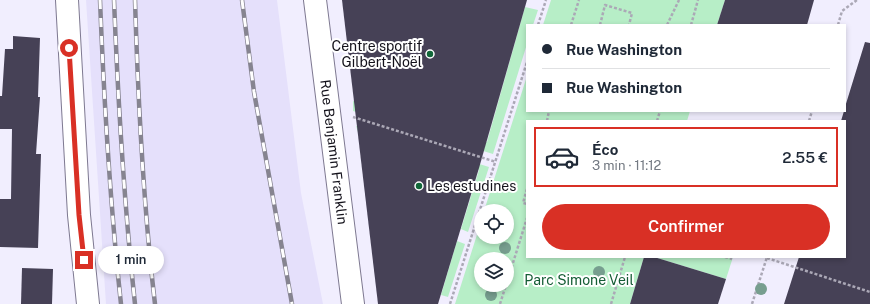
<!DOCTYPE html>
<html lang="fr">
<meta charset="utf-8">
<style>
body{margin:0;font-family:"Public Sans",sans-serif;background:#f6f6f7;color:#1f2937;height:100vh;display:flex;flex-direction:column;font-size:15px;white-space:nowrap}
*{box-sizing:border-box;margin:0}
p{font-size:13px;color:#747a83}
.icon{flex:none;width:22px;height:22px;fill:none;stroke:currentColor;stroke-width:2;stroke-linecap:round;stroke-linejoin:round}
.map{position:relative;flex:1;overflow:hidden}
.drawer{position:absolute;left:526px;top:120px;width:320px;height:138px;display:flex;flex-direction:column;background:#fff;border-radius:0px;box-shadow:0 2px 6px #0003}
.drawer>*{flex:none}
.top-card{position:absolute;left:526px;top:24px;width:320px;height:88px;border-radius:0px;box-shadow:0 2px 6px #0003;display:grid;align-content:center;height:88px;padding:0 16px;background:#fff}
.controls{position:absolute;left:474px;top:204px;display:grid;gap:8px}
.controls a{display:grid;place-items:center;width:40px;height:40px;border-radius:50%;background:#fff;box-shadow:0 2px 6px #0003;font-size:20px}
.end{position:absolute;width:18px;height:18px;margin:-9px;border:5px solid #d93025;background:#fff;box-shadow:0 0 0 2px #fff}
.from{border-radius:50%}
.bubble{position:absolute;height:28px;border-radius:14px;background:#fff;box-shadow:0 2px 6px #0003;font-size:13px;font-weight:600;line-height:28px;text-align:center}
.top-card b{display:flex;align-items:center;gap:14px;height:38px;font-size:15px}
.top-card b+b{border-top:1px solid #e0e1e3}
.top-card i{width:10px;height:10px;background:#1f2937}
ul{padding:7px 0 0;list-style:none}
li{display:flex;align-items:center;gap:12px;height:60px;margin:0 8px 6px;padding:0 8px;border:2px solid #e0e1e3;border-radius:0px}
li div{flex:1}
li b{display:block;font-size:15px}
li em{font-style:normal;font-weight:600}
li.current{border-color:#d93025}
li>.icon{width:36px;height:36px;stroke-width:1.5}
.action{display:flex;gap:8px;margin-top:auto;padding:8px 16px}
.action a{flex:1;height:46px;border-radius:24px;background:#d93025;color:#fff;font-size:16px;font-weight:600;line-height:46px;text-align:center}
.map>svg:first-child{display:block}
.built{fill:#e5e0fb}
.green{fill:#b7eec7;fill-rule:evenodd}
.building{fill:#464156}
.lines{fill:none;stroke-linecap:round;stroke-linejoin:round}
.minor-casing{stroke:#7e7991;stroke-width:24}
.path{stroke:#aba8b6;stroke-width:2.5;stroke-dasharray:3 2;stroke-linecap:butt}
.minor{stroke:#fff;stroke-width:22}
.rail-casing{stroke:#868490;stroke-width:4.5}
.rail{stroke:#fff;stroke-width:3;stroke-dasharray:9;stroke-linecap:butt}
.tree{fill:#779e8f}
.route{stroke:#d93025;stroke-width:5}
.poi-dot{fill:#116739;stroke:#fff;stroke-width:1.5}
.labels{text-anchor:middle;dominant-baseline:central;stroke-width:4;stroke-linejoin:round;paint-order:stroke}
.poi-label{font-size:14px;fill:#13111a;stroke:#fff;text-anchor:end}
.street-label{font-size:14px;fill:#13111a;stroke:#fff}
.park-label{font-size:14px;fill:#145d35;stroke:#fff}
</style>
<div class="map">
<svg width="870" height="304" viewBox="0 0 870 304">
<rect width="100%" height="100%" fill="#f1eefe"/>
<polygon class="built" points="86,0 277,0 301,193 323,304 106,304"/>
<g class="green">
<polygon points="551,0 725,0 717,25 543,25"/>
<polygon points="525,7 538,10 533,25 527,25 527,44 493,154 353,111 353,101 487,142"/>
<path d="M527,76V111H690L687,121H527V257H644L630,304H455L481,222V237H507V211H484ZM481,259H507V285H481Z"/>
<polygon points="356,126 489,167 468,232 461,229 479,170 358,132"/>
<polygon points="457,241 465,244 448,297 441,295"/>
<polygon points="654,257 733,257 726,279"/>
</g>
<g class="building">
<polygon points="342,0 527,0 479,168 438,304 378,304"/>
<polygon points="725,0 814,0 807,25 717,25"/>
<polygon points="13,36 40,38 38,97 40,97 36,154 41,154 38,248 0,247 0,199 11,199 12,129 0,129 0,96 2,96 5,49 13,49"/>
<polygon points="865,42 870,43 870,304 784,304 799,257 845,257 845,121 841,121 844,111 845,111 845,107"/>
<polygon points="644,257 654,257 726,279 718,304 630,304"/>
<polygon points="22,268 53,269 52,304 21,304"/>
</g>
<g class="lines">
<defs>
<g id="minor">
<polyline points="67,0 79,215 88,304"/>
<polyline points="315,0 353,304"/>
</g>
</defs>
<use href="#minor" class="minor-casing"/>
<g class="path">
<polyline points="538,25 546,0"/>
<polyline points="571,25 579,0"/>
<polyline points="600,25 605,5 632,13 629,25"/>
<polyline points="667,25 679,0"/>
<polyline points="691,25 698,0"/>
<polyline points="838,25 842,11 857,0"/>
<polyline points="353,117 496,162"/>
<polyline points="547,121 549,111"/>
<polyline points="657,121 660,111"/>
<polyline points="809,121 812,111"/>
<polyline points="527,189 523,203 527,204"/>
<polyline points="725,257 732,259"/>
<polyline points="767,258 870,292"/>
<polyline points="507,282 527,218"/>
<polyline points="450,304 527,62"/>
<polyline points="500,304 506,285"/>
<polyline points="611,304 625,257"/>
<polyline points="752,304 767,257"/>
</g>
<use href="#minor" class="minor"/>
<defs>
<g id="rail">
<path d="M100,0C104,102 110,203 121,304"/>
<path d="M114,0C118,102 124,203 135,304"/>
<path d="M135,0C138,101 143,203 155,304"/>
<polyline points="242,0 254,92 292,304"/>
</g>
</defs>
<use href="#rail" class="rail-casing"/>
<use href="#rail" class="rail"/>
</g>
<g class="tree">
<circle cx="505" cy="248" r="6"/>
<circle cx="599" cy="272" r="6"/>
<circle cx="761" cy="289" r="6"/>
<circle cx="491" cy="295" r="6"/>
</g>
<g class="lines">
<polyline class="route" points="69,48 79,215 84,260"/>
</g>
<g class="poi-dot">
<circle cx="430" cy="54" r="4"/>
<circle cx="419" cy="186" r="4"/>
</g>
<g class="labels">
<g class="poi-label">
<text x="422" y="46">Centre sportif<tspan x="422" dy="16">Gilbert-Noël</tspan></text>
<text x="427" y="186" text-anchor="start">Les estudines</text>
</g>
<g class="street-label">
<text transform="translate(334 152) rotate(83)">Rue Benjamin Franklin</text>
</g>
<g class="park-label">
<text x="579" y="280">Parc Simone Veil</text>
</g>
</g>
</svg>
<div class="controls">
<a><svg class="icon" aria-label="locate" viewBox="0 0 24 24"><circle cx="12" cy="12" r="6"/><path d="M12 2v4M12 18v4M2 12h4M18 12h4"/></svg></a>
<a><svg class="icon" aria-label="layers" viewBox="0 0 24 24"><path d="M12 4l9 5-9 5-9-5zM3 14l9 5 9-5"/></svg></a>
</div>
<i class="end from" style="left:69px;top:48px"></i>
<i class="end" style="left:84px;top:260px"></i>
<div class="bubble" style="left:98px;top:246px;width:66px">1 min</div>
<div class="top-card">
<b><i class="from"></i>Rue Washington</b>
<b><i></i>Rue Washington</b>
</div>
<section class="drawer">
<ul>
<li class="current"><svg class="icon" aria-label="car" viewBox="0 0 24 24"><path d="M5 17H2v-5l4-1 3-4h7l3 4 3 1v5h-3M9 17h6M6 11h13"/><circle cx="7" cy="17" r="2"/><circle cx="17" cy="17" r="2"/></svg><div><b>Éco</b><p>3 min · 11:12</p></div><em>2.55 €</em></li>
</ul>
<div class="action"><a>Confirmer</a></div>
</section>
</div>
